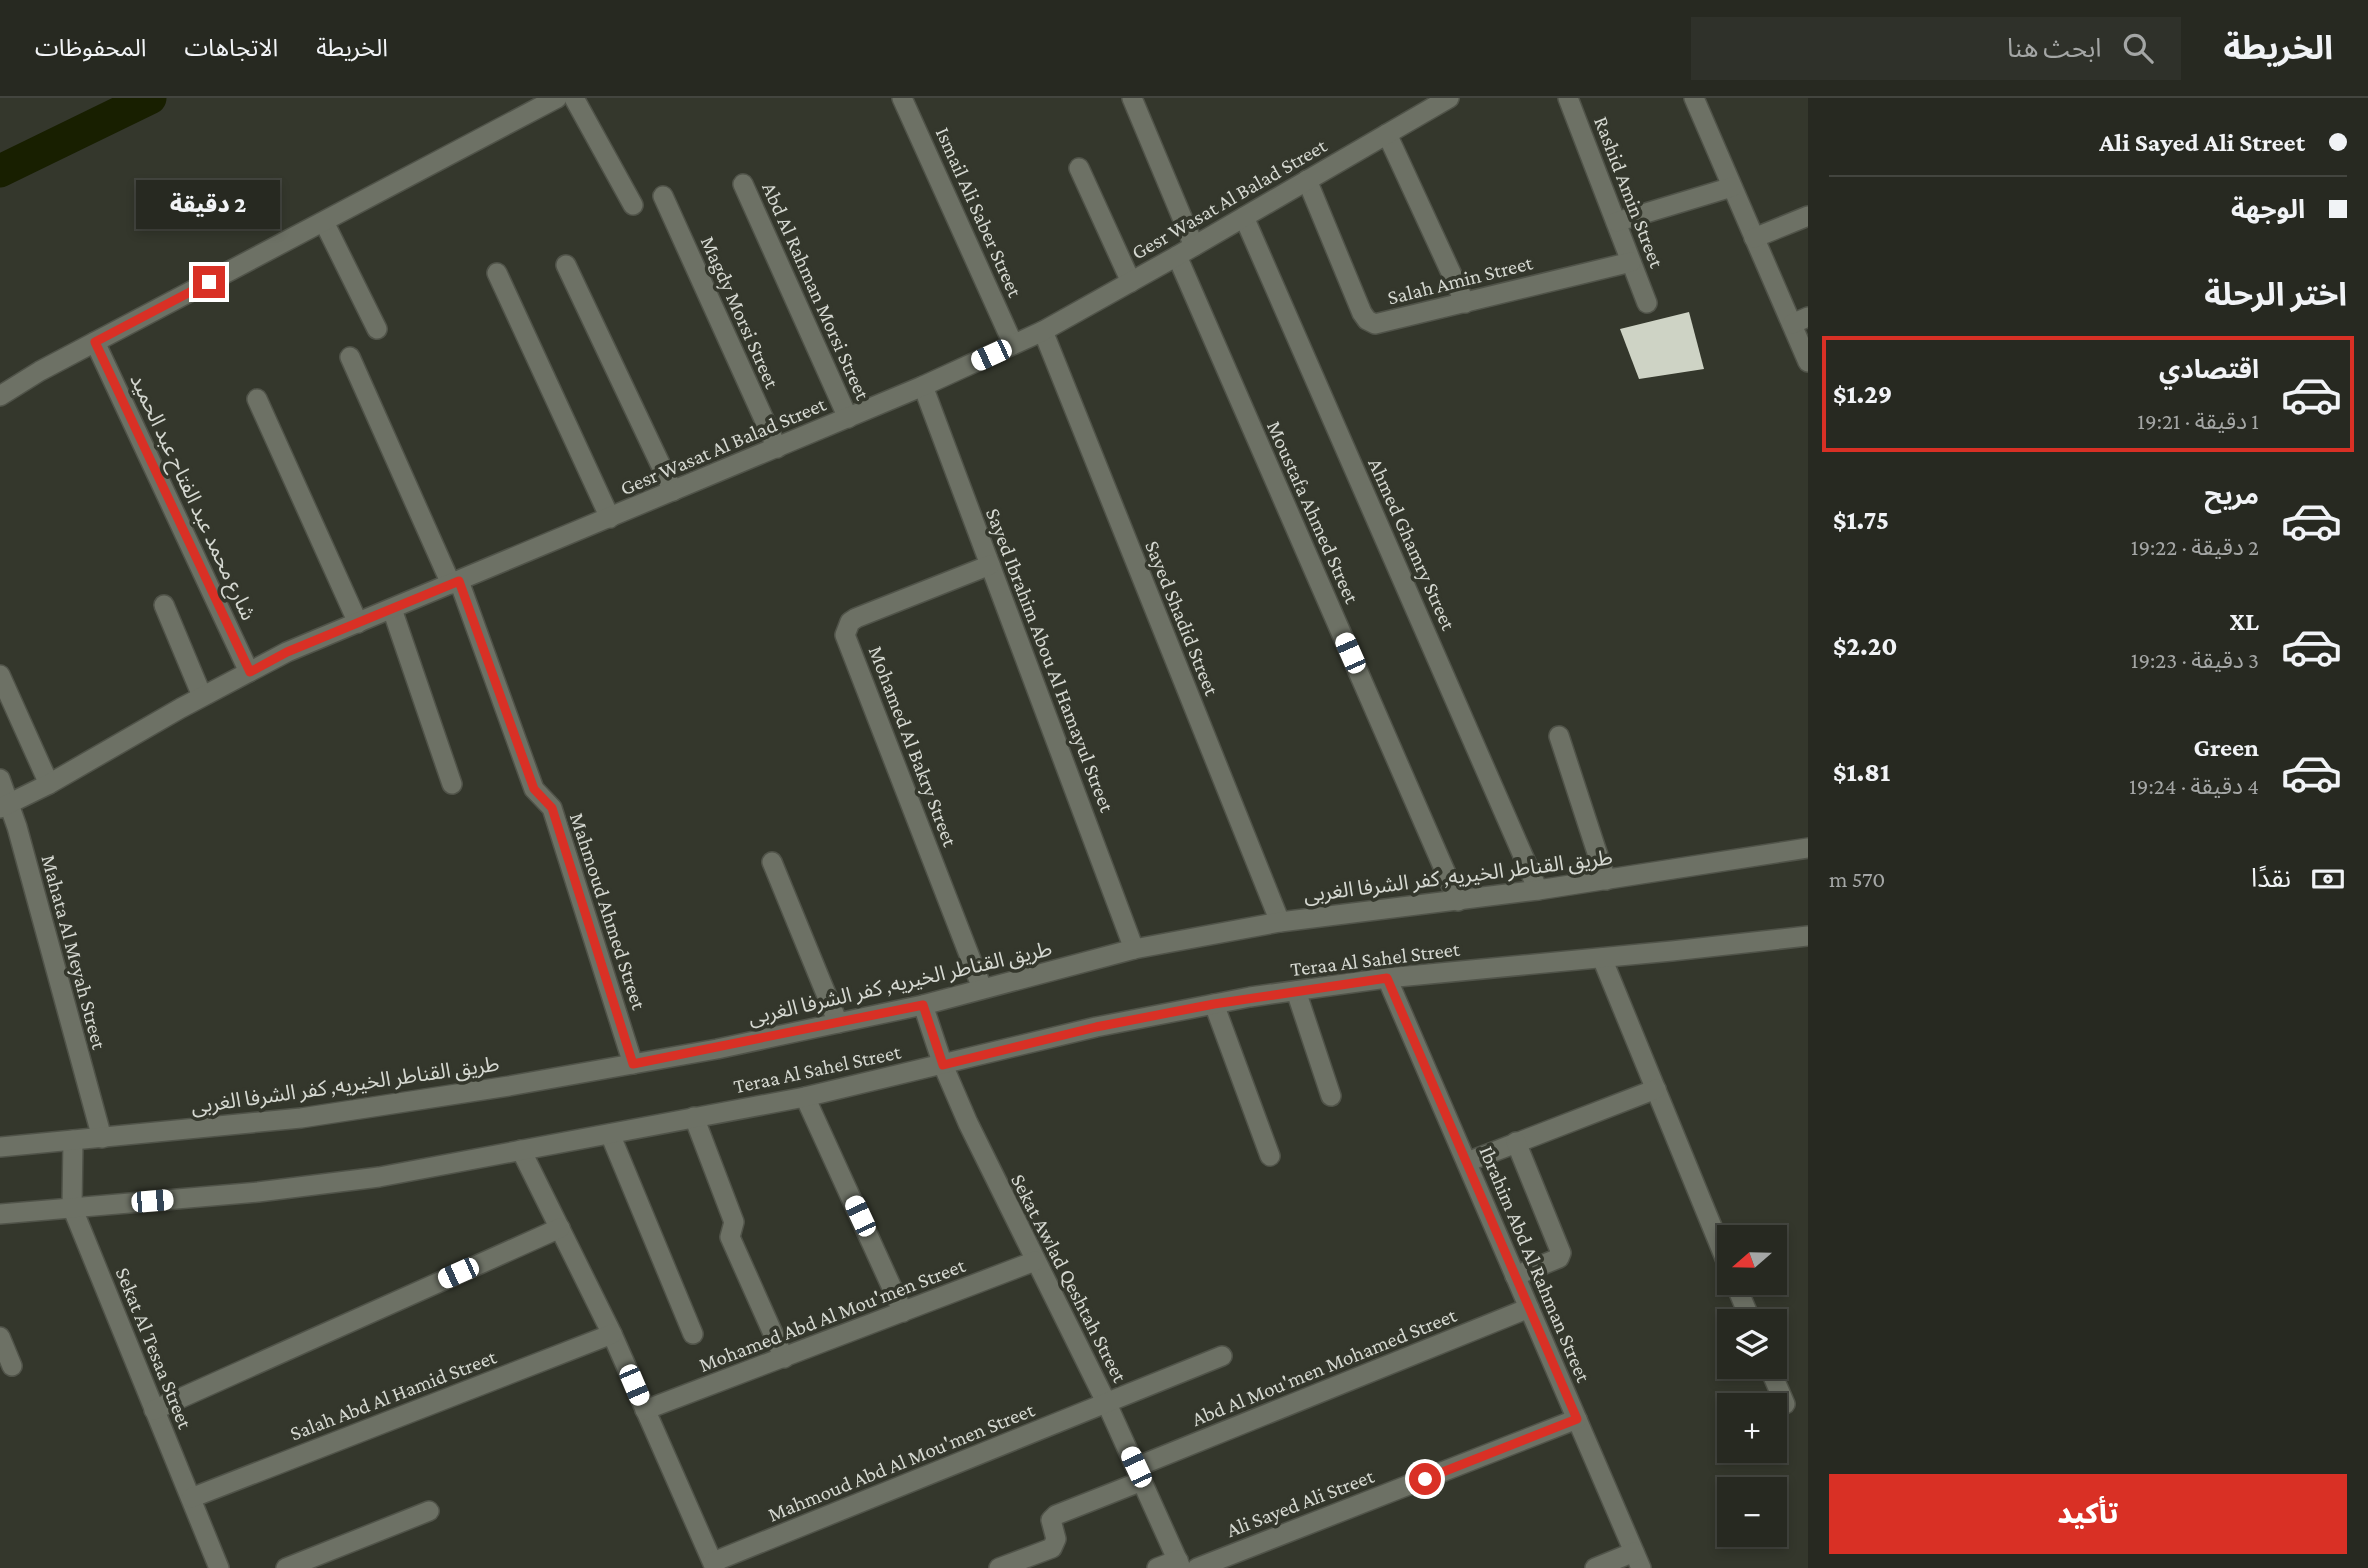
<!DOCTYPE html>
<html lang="ar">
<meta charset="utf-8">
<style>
body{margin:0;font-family:"Crimson Pro","Noto Sans Arabic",serif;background:#2f312a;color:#f1f3f6;direction:rtl;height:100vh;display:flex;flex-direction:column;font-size:26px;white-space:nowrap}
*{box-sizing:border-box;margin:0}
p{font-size:23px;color:#a4a6a5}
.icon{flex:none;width:38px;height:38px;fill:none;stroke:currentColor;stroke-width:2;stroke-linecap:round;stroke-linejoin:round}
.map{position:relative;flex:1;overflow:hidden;direction:ltr}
.details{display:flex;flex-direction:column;background:#272921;width:560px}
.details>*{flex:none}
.banner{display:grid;align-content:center;height:154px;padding:0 21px;background:#272921}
.needle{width:46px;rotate:250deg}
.fabs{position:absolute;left:1717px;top:1127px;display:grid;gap:14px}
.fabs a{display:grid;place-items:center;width:70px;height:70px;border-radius:0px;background:#272921;box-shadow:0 4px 10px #0003,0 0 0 2px #43453f;font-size:35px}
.end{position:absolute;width:32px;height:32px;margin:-16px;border:9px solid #d93025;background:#fff;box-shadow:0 0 0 4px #fff}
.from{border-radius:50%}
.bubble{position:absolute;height:49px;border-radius:0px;background:#272921;box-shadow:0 4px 10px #0003,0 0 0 2px #43453f;font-size:23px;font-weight:800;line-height:49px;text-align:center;direction:rtl}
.car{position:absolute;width:21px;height:42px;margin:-21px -10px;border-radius:9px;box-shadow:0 0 5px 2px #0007;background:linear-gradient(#fff 24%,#345 0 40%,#fff 0 76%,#345 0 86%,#fff 0)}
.banner b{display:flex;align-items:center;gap:24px;height:66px;font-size:26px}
.banner b+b{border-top:2px solid #43453f}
.banner i{width:18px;height:18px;background:#f1f3f6}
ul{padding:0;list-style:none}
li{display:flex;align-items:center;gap:21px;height:116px;margin:0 14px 10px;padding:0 7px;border:4px solid transparent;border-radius:0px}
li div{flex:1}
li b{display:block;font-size:26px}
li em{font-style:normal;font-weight:800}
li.active{border-color:#d93025}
li>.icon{width:63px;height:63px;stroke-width:1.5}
h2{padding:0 21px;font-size:32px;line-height:84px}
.pay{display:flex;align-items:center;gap:18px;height:77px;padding:0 21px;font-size:26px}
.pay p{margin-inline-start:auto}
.primary-button{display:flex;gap:14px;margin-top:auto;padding:14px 21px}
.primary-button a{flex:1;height:80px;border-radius:0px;background:#d93025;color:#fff;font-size:28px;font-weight:800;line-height:80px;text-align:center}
header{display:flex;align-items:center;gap:42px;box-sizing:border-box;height:98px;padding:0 35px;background:#272921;border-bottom:2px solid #43453f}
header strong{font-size:33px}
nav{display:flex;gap:38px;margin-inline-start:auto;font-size:24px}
.search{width:490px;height:63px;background:#2f312a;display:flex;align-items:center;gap:18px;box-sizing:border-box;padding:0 24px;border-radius:0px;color:#a4a6a5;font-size:26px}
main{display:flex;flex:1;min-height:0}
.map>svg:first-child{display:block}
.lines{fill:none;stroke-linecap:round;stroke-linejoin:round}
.canal{stroke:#181f00;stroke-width:33}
.building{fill:#ced3c5}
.minor-casing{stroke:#505349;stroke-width:22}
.tertiary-casing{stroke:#505349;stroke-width:22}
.minor{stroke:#6d7165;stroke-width:19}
.tertiary{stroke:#6d7165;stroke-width:19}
.route{stroke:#d93025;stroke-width:9}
.labels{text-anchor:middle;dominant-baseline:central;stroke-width:7;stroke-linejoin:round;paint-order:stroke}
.street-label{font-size:21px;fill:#d5d8d1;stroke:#34372c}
</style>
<header>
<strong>الخريطة</strong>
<div class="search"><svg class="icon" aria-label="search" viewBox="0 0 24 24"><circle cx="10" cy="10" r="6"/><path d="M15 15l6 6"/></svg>ابحث هنا</div>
<nav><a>الخريطة</a><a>الاتجاهات</a><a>المحفوظات</a></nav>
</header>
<main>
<section class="details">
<div class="banner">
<b><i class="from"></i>Ali Sayed Ali Street</b>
<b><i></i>الوجهة</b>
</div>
<h2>اختر الرحلة</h2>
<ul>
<li class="active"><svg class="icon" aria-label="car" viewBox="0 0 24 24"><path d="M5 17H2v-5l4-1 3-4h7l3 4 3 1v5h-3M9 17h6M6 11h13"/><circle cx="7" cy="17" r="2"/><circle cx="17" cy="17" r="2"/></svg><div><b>اقتصادي</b><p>1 دقيقة · 19:21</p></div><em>$1.29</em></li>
<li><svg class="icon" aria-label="car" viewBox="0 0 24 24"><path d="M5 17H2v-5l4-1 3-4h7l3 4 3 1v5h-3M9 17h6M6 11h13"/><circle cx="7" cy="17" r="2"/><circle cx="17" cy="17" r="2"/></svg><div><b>مريح</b><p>2 دقيقة · 19:22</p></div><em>$1.75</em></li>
<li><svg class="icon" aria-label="car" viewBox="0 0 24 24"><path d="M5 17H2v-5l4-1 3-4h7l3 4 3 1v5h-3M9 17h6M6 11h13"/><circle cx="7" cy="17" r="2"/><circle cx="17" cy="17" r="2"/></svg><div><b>XL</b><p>3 دقيقة · 19:23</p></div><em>$2.20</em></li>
<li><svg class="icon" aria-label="car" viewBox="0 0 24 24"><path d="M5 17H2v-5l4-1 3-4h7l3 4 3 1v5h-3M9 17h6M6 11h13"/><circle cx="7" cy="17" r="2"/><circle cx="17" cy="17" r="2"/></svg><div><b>Green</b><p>4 دقيقة · 19:24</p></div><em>$1.81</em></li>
</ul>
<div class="pay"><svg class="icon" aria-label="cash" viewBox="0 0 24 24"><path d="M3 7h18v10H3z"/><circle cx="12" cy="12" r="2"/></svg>نقدًا<p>570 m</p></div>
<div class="primary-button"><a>تأكيد</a></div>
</section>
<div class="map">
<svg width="1808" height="1470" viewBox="0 0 1808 1470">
<rect width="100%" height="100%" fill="#34372c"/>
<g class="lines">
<polyline class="canal" points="0,73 150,0"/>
</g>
<polygon class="building" points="1689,214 1704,271 1639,281 1620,231"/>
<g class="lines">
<defs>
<g id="minor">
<polyline points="574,0 633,107"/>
<polyline points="902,0 1013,246"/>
<polyline points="1132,0 1194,148"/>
<polyline points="1568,0 1647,205"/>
<polyline points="1694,0 1808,264"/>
<polyline points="1387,36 1465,205"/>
<polyline points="1079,70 1131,184"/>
<polyline points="1307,82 1362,215 1367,222 1375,226 1631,164"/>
<polyline points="743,86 848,320"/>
<polyline points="663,98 777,350"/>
<polyline points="1244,119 1538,792"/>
<polyline points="324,124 377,231"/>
<polyline points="1616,124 1732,89"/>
<polyline points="1754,140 1808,118"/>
<polyline points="1177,158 1458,803"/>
<polyline points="566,167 673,393"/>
<polyline points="497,175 610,420"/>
<polyline points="1792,226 1808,219"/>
<polyline points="1043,233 1280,824"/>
<polyline points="95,244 249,574"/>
<polyline points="350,259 451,486"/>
<polyline points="923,288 1134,851"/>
<polyline points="0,298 40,273 557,0"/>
<polyline points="257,301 358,525"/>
<polyline points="459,483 534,691 552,710 633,966"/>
<polyline points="164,507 202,598"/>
<polyline points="392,511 452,686"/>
<polyline points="0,577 49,686"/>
<polyline points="1559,638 1606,782"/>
<polyline points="0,681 17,729 102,1040"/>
<polyline points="0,710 49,686 181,610 287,554 923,288 1043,233 1177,158 1449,0"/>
<polyline points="772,764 838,925"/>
<polyline points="1602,860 1729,1170"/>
<polyline points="1387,880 1641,1470"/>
<polyline points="982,890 845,537 850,524 856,520 990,467"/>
<polyline points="1296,893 1331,998"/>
<polyline points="1214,906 1270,1058"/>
<polyline points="923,907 943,967 968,1025 1107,1306 1181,1470"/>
<polyline points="805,999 903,1214"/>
<polyline points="694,1019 734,1124 730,1139 784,1260"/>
<polyline points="610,1036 693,1236"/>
<polyline points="73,1042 72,1109 219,1470"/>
<polyline points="521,1052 612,1236 715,1470"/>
<polyline points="1467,1064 1656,991"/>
<polyline points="0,1116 258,1094 379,1079 805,999 1096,929 1250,899 1387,880 1672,853 1808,838"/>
<polyline points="1515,1178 1559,1160 1561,1155 1516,1044"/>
<polyline points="1735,1185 1751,1223"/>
<polyline points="0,1239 12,1268"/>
<polyline points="1769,1269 1785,1306"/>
<polyline points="154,1312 560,1130"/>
<polyline points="645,1312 1035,1163"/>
<polyline points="1136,1369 1529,1210"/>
<polyline points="191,1400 612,1236"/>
<polyline points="713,1464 1222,1258"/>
<polyline points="286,1470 429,1413"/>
<polyline points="999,1470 1052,1450 1056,1441 1051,1422 1056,1417 1142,1383"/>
<polyline points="1157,1470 1178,1462"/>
<polyline points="1197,1470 1577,1321"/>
<polyline points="1595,1470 1634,1454"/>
</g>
<polyline id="tertiary" points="0,1049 301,1020 509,988 717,951 838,925 923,907 1134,851 1280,824 1538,792 1808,750"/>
</defs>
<use href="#minor" class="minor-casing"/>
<use href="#tertiary" class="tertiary-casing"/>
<use href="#minor" class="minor"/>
<use href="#tertiary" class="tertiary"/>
</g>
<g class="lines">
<polyline class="route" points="209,184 95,244 250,574 287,554 459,483 534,691 552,710 633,966 923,907 943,967 1096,929 1214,906 1387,880 1577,1321 1425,1381"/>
</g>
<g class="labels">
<g class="street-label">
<text transform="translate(1629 94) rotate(69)">Rashid Amin Street</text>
<text transform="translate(1229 101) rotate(-30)">Gesr Wasat Al Balad Street</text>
<text transform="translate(979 114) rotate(66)">Ismail Ali Saber Street</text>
<text transform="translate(1460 182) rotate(-14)">Salah Amin Street</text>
<text transform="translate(816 193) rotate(66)">Abd Al Rahman Morsi Street</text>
<text transform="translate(740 214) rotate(66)">Magdy Morsi Street</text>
<text transform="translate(723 348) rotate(-23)">Gesr Wasat Al Balad Street</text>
<text transform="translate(193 399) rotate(65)">شارع محمد عبد الفتاح عبد الحميد</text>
<text transform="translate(1313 414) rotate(66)">Moustafa Ahmed Street</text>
<text transform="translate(1412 446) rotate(66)">Ahmed Ghamry Street</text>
<text transform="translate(1182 520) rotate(68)">Sayed Shadid Street</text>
<text transform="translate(1050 562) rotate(69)">Sayed Ibrahim Abou Al Hamayul Street</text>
<text transform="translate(913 648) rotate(69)">Mohamed Al Bakry Street</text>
<text transform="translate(1458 778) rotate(-7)">طريق القناطر الخيريه, كفر الشرفا الغربى</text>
<text transform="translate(608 813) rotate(72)">Mahmoud Ahmed Street</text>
<text transform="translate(74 854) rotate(75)">Mahata Al Meyah Street</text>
<text transform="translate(1375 861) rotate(-7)">Teraa Al Sahel Street</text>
<text transform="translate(900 885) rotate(-13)">طريق القناطر الخيريه, كفر الشرفا الغربى</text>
<text transform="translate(817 971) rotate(-12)">Teraa Al Sahel Street</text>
<text transform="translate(345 987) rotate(-8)">طريق القناطر الخيريه, كفر الشرفا الغربى</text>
<text transform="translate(1535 1166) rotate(67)">Ibrahim Abd Al Rahman Street</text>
<text transform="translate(1069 1180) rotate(63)">Sekat Awlad Qeshtah Street</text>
<text transform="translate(832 1217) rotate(-21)">Mohamed Abd Al Mou'men Street</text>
<text transform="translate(154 1250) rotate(68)">Sekat Al Tesaa Street</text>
<text transform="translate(1324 1269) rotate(-22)">Abd Al Mou'men Mohamed Street</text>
<text transform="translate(393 1297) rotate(-21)">Salah Abd Al Hamid Street</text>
<text transform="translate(901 1364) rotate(-22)">Mahmoud Abd Al Mou'men Street</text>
<text transform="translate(1300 1405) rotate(-21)">Ali Sayed Ali Street</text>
</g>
</g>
</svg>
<div class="fabs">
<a><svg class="needle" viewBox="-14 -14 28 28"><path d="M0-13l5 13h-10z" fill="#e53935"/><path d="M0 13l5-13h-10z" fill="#a4a6a5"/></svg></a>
<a><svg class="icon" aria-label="layers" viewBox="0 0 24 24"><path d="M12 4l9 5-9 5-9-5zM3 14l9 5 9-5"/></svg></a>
<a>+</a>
<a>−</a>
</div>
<i class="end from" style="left:1425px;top:1381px"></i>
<i class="end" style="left:209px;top:184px"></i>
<div class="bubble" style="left:136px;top:82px;width:144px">2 دقيقة</div>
<i class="car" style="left:991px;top:257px;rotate:245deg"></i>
<i class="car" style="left:1350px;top:555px;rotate:336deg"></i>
<i class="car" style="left:152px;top:1103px;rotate:85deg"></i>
<i class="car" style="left:860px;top:1118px;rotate:335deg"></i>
<i class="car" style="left:458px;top:1175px;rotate:246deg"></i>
<i class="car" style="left:634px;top:1287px;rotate:157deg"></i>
<i class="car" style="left:1136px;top:1369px;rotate:335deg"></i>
</div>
</main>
